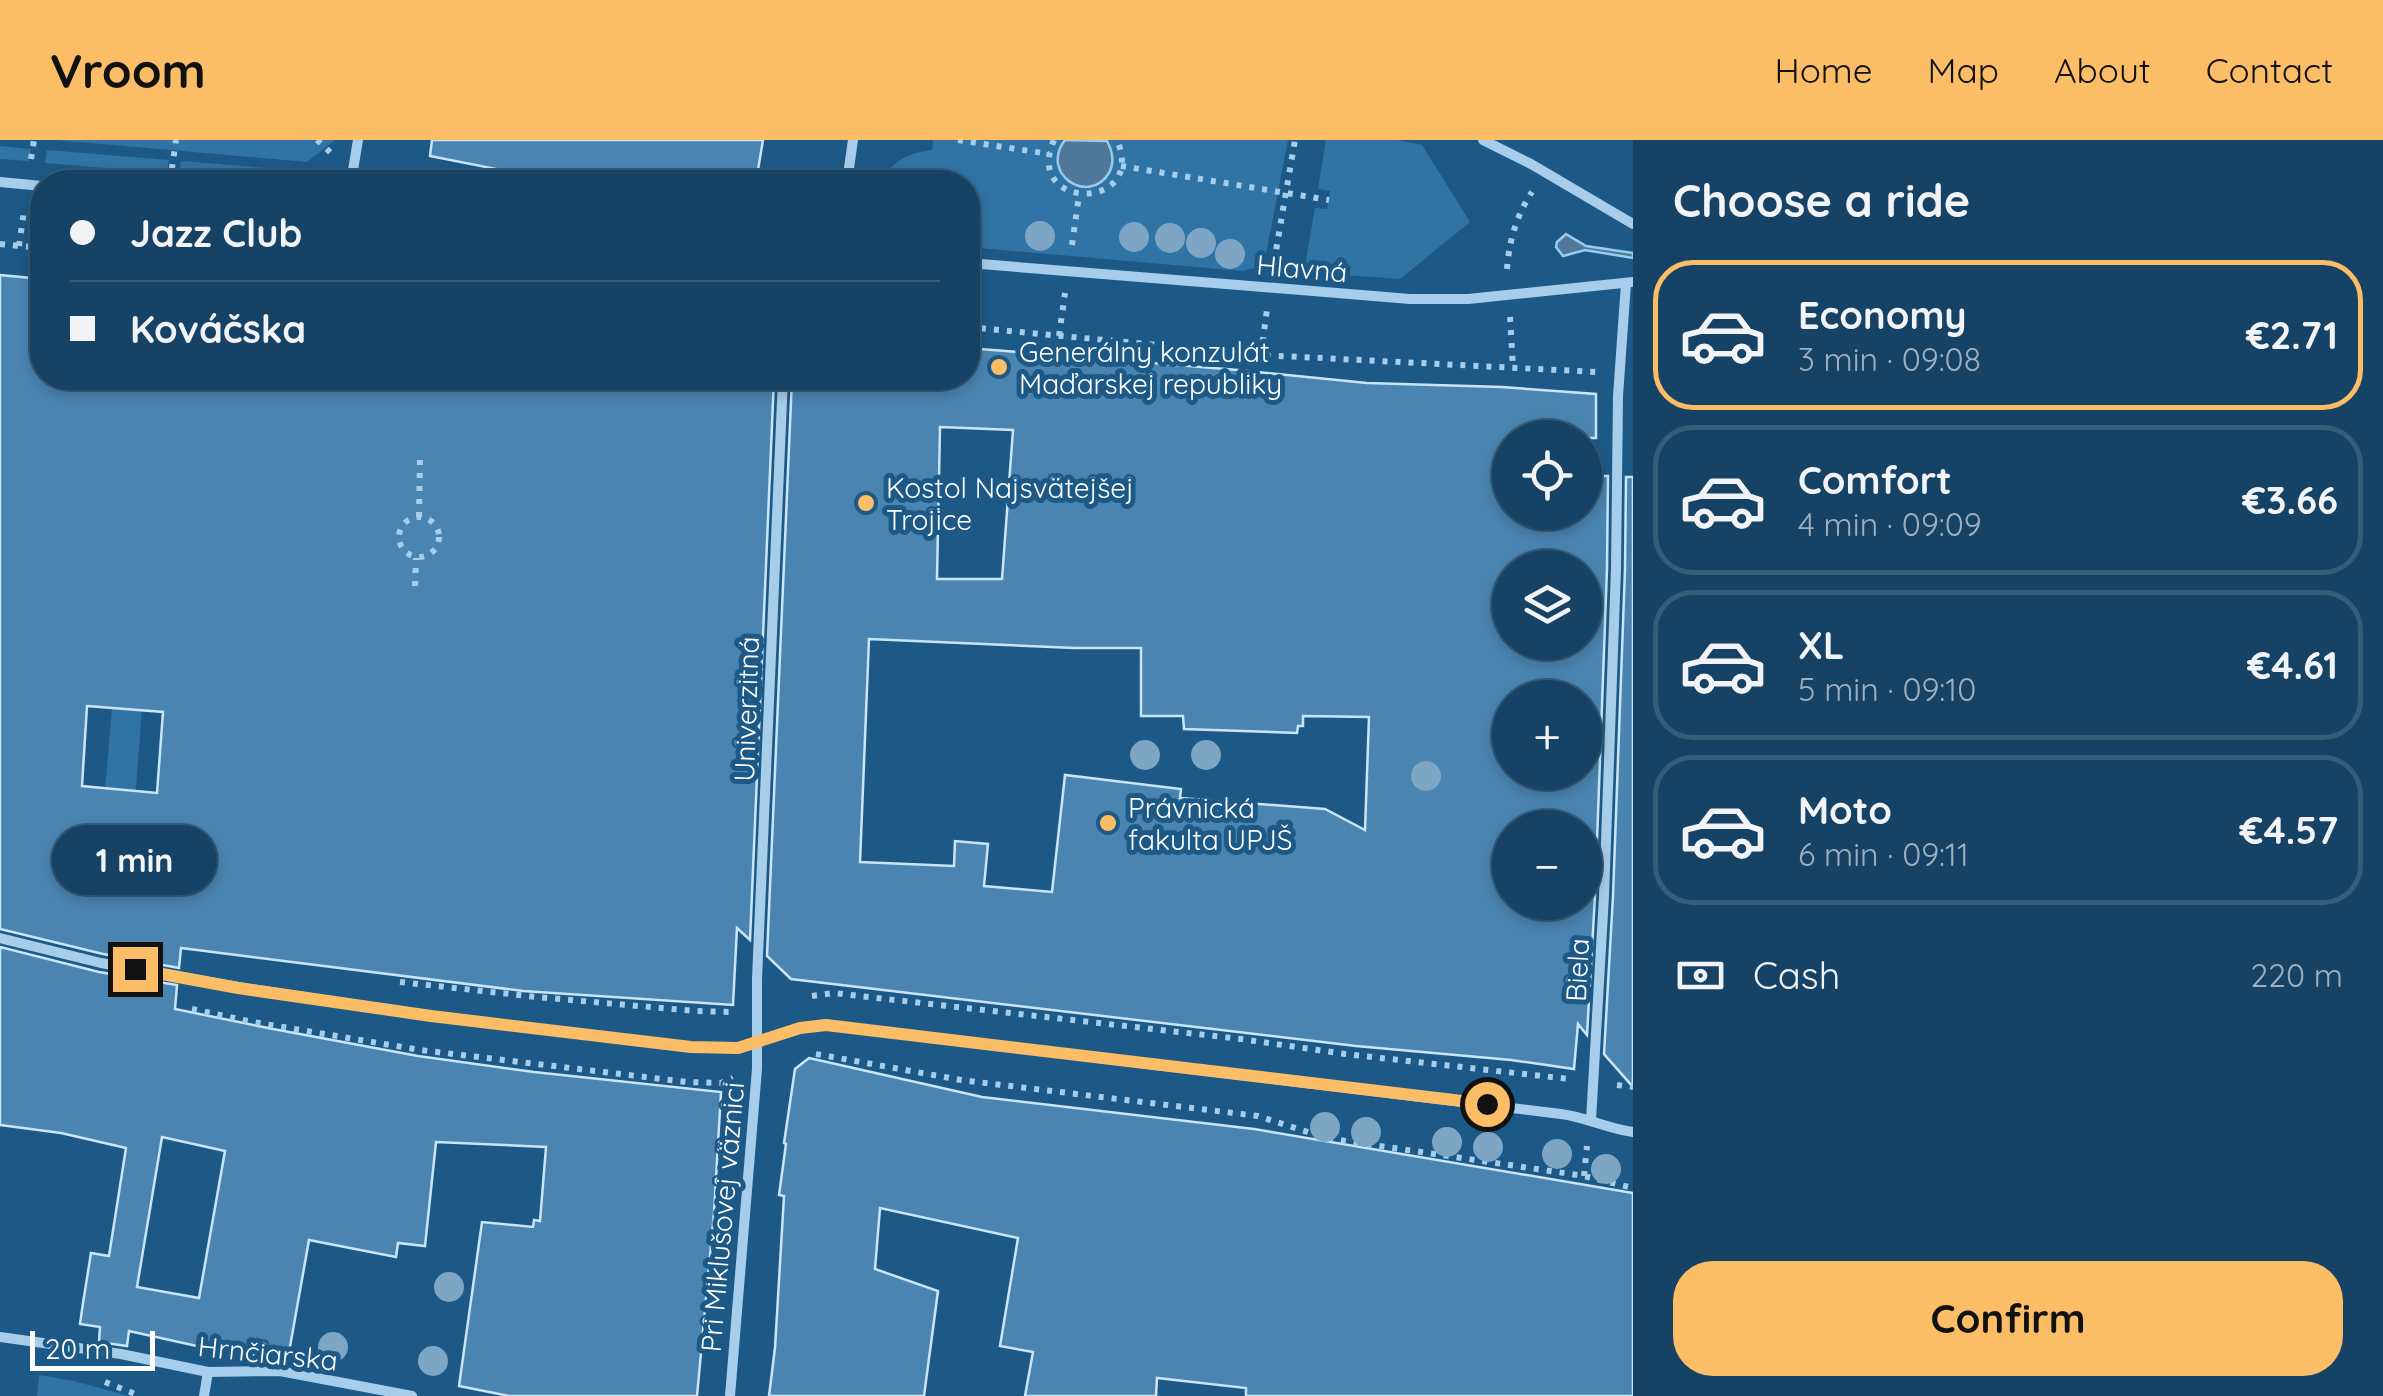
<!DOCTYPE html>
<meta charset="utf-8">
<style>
body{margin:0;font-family:Quicksand,sans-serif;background:#1f4a6b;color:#f1f3f6;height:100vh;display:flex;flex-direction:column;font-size:38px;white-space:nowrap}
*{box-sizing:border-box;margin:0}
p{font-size:32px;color:#9eb0bf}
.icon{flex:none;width:55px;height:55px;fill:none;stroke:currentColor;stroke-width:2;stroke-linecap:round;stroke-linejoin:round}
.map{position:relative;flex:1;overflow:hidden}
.panel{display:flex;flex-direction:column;background:#164365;width:750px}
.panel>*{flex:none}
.banner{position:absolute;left:30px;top:30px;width:950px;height:220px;border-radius:40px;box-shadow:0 5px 15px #0003,0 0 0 2px #355c79;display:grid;align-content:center;height:220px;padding:0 40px;background:#164365}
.controls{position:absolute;left:1492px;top:280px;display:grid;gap:20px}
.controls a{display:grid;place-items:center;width:110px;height:110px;border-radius:50%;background:#164365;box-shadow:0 5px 15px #0003,0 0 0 2px #355c79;font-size:50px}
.scale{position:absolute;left:30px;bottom:25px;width:125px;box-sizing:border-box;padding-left:10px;border:5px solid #fff;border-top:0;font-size:28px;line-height:35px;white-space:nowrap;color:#fff;-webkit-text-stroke:8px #1d5987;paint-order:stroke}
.end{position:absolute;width:45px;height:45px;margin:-22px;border:12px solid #fbbd65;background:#111;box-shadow:0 0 0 5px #111}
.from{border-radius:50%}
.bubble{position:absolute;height:70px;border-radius:35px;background:#164365;box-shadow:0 5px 15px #0003,0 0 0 2px #355c79;font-size:32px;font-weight:700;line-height:70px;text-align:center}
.banner b{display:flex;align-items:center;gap:35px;height:95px;font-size:38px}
.banner b+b{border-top:2px solid #355c79}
.banner i{width:25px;height:25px;background:#f1f3f6}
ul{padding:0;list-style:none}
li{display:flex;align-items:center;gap:30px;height:150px;margin:0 20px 15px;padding:0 20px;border:5px solid #355c79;border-radius:40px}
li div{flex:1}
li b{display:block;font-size:38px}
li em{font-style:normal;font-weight:700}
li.on{border-color:#fbbd65}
li>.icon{width:90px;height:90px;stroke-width:1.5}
h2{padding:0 40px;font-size:45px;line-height:120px}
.pay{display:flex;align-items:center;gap:25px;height:110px;padding:0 40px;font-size:38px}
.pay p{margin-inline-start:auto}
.cta{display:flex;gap:20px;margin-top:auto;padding:20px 40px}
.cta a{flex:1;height:115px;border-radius:40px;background:#fbbd65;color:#111;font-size:40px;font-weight:700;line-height:115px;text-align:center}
header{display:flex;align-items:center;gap:60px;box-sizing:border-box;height:140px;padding:0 50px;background:#fbbd65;color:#111}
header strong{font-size:48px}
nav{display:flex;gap:55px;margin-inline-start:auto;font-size:35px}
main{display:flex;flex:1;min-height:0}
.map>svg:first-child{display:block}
.green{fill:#3073a5}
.water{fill:#4f799a;stroke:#99cbed;stroke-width:2.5}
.building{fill:#4a85b2;stroke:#cbe5f8;stroke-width:2.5;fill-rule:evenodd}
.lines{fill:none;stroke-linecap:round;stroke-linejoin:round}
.path{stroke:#a6ceeb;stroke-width:6;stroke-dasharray:5 8;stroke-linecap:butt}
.street{stroke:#a6ceeb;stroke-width:10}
.tree{fill:#7da6c5}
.route{stroke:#fbbd65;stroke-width:12}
.poi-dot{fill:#fbbd65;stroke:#1d5987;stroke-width:4}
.labels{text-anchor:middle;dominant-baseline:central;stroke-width:10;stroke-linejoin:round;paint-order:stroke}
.street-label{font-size:28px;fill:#fff;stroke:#1d5987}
.poi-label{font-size:28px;fill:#fff;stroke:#1d5987;text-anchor:start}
</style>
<header>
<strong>Vroom</strong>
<nav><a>Home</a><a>Map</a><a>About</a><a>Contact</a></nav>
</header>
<main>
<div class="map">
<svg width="1633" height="1256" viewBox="0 0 1633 1256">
<rect width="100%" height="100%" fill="#1d5987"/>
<g class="green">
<polygon points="56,0 335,0 307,22"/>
<path d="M933,0H1288L1265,119L1255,128L1242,131L968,107V42H880C892,21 908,13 932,10Z"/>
<polygon points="1326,0 1397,0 1422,5 1470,82 1400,139 1304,132 1315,68 1327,69 1330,51 1318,49"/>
<polygon points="0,6 31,9 29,21 0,19"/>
<polygon points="47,10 169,20 167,33 45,23"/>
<polygon points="181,21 317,32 317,42 276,42 179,34"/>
<polygon points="112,568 142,570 129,735 98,731"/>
<polygon points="39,1235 74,1241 129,1256 37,1256"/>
</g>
<g class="water">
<path d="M1065,0L1107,1C1113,12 1115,22 1109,33C1089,66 1039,34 1065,0Z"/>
<polygon points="1566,94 1586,106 1633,113 1633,118 1585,110 1563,116 1556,107 1557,102"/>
</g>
<g class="building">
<polygon points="432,0 763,0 756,42 565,42 541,40 527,35 430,16"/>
<path d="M0,135L42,139V238H774L750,800L737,788L733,865L523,851L181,808L179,828L103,814L0,789ZM87,566L163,572L157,653L82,646Z"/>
<path d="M968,208L1238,230L1367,243L1502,247L1596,254V298H1510V372H1585V336H1608L1607,429L1595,756L1587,895L1578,884L1574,929L1511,920L1356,906L791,839L767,816L792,238H968ZM940,287L1013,290L1002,439H937ZM1510,428H1585V502H1510ZM869,499L1074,508H1141V576H1183L1184,589L1297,593L1298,586H1303V576L1369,577L1365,690L1325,669L1180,658L1181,649L1065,635L1052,752L984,746L988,704L955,701L954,726L860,722ZM1510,558H1585V632H1510ZM1510,688H1585V762H1510Z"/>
<polygon points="1626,337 1633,337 1633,947 1604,914 1613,756 1625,429"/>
<path d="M0,807L99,832L177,845L175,869L273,889L418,916L534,932L721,952L714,1073L697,1256H509L459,1246L482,1082L533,1087L534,1080L540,1081L546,1007L436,1002L425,1106L398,1103L396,1117L309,1100L288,1218L224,1212L129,1191L127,1206L99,1202L100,1187L80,1184L83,1163L91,1113L109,1116L126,1008L61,993L0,985ZM162,997L225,1011L199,1158L137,1147Z"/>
<polygon points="809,918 982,957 1254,989 1633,1053 1633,1256 1246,1256 1246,1248 1157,1238 1156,1256 1025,1256 1033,1212 1000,1206 1018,1098 880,1068 875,1129 938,1151 924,1256 769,1256 775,1208 784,1056 779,1055 786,1004 784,1003 795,929"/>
</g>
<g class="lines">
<g class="path">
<polyline points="317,0 331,13"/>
<polyline points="958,0 1049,14"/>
<path d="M1054,0C1022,71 1148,72 1117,0"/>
<polyline points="31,19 34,0"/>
<polyline points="1121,26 1329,60"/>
<polyline points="170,42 176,0"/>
<polyline points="0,104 42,108"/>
<polyline points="1072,105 1079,55"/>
<polyline points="19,106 24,71"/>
<polyline points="1274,122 1295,0"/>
<path d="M1507,129C1509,102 1516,76 1532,52"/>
<polyline points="1510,177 1513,228"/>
<polyline points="968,187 1261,215 1597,232"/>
<polyline points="1059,196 1065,153"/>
<polyline points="1261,215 1267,169"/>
<circle cx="419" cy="397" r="20"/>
<polyline points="419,377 420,313"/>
<polyline points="415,446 416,418"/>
<polyline points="400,842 537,857 695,871 731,872"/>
<polyline points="812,856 833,853 1241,899 1345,914 1569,939"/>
<polyline points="192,869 253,882 420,910 687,942 721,943 733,938"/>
<polyline points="816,914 961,940 1258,976 1326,998 1584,1036 1633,1048"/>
<polyline points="1617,945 1633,947"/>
<polyline points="1584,1036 1587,1006"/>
<polyline points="105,1242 140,1256"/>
</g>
<g class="street">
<polyline points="1483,0 1531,24 1633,84"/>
<polyline points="0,42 42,46"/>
<polyline points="351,42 358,0"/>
<polyline points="847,42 853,0"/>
<polyline points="968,123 1410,159 1468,159 1633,142"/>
<path d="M0,798L101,823L238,847L431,876L691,907L738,908L800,888L826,885L1561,974C1586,977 1608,989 1633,992"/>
<polyline points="1591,980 1604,756 1616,429 1618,256 1626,143"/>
<polyline points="0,1197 121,1214 208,1232 280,1231 412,1256"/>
<polyline points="204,1256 208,1232"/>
<polyline points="730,1256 757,929 757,839 783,238"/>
</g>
</g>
<g class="tree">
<circle cx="1040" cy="96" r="15"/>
<circle cx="1134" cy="97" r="15"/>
<circle cx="1170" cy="98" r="15"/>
<circle cx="1201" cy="103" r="15"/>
<circle cx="1230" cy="114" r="15"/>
<circle cx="1145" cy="615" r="15"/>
<circle cx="1206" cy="615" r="15"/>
<circle cx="1426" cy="636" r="15"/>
<circle cx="1325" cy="987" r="15"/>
<circle cx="1366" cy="992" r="15"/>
<circle cx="1447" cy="1002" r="15"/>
<circle cx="1488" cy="1007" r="15"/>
<circle cx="1557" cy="1014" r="15"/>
<circle cx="1606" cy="1029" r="15"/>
<circle cx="449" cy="1147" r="15"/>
<circle cx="333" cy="1207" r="15"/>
<circle cx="433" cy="1221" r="15"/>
</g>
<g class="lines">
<polyline class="route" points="135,829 238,848 431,876 691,907 738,908 800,888 826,885 1487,964"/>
</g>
<g class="poi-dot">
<circle cx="999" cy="227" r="10"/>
<circle cx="866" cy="363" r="10"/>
<circle cx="1108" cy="683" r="10"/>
</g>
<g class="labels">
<g class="street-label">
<text transform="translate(1302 128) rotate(5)">Hlavná</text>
<text transform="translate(746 569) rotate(-88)">Univerzitná</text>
<text transform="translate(1577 830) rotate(-87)">Biela</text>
<text transform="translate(722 1077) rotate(-85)">Pri Miklušovej väznici</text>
<text transform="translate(268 1213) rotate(6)">Hrnčiarska</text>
</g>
<g class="poi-label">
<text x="1019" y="211">Generálny konzulát<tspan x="1019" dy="32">Maďarskej republiky</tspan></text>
<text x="886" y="347">Kostol Najsvätejšej<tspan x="886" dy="32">Trojice</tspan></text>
<text x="1128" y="667">Právnická<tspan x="1128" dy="32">fakulta UPJŠ</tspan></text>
</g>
</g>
</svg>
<div class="controls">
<a><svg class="icon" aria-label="locate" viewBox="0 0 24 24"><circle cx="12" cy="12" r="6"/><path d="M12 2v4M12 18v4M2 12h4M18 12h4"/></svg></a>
<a><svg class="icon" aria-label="layers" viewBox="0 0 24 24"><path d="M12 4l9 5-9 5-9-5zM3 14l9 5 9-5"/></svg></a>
<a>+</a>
<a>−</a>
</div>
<div class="scale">20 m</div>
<i class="end from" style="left:1487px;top:964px"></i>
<i class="end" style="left:135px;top:829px"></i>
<div class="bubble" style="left:52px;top:685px;width:165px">1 min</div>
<div class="banner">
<b><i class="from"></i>Jazz Club</b>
<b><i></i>Kováčska</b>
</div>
</div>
<section class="panel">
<h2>Choose a ride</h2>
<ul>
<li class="on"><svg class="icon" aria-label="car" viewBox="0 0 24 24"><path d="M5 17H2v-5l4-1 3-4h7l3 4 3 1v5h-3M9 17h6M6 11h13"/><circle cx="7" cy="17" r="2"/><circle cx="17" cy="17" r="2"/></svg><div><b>Economy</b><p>3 min · 09:08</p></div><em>€2.71</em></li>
<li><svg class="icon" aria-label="car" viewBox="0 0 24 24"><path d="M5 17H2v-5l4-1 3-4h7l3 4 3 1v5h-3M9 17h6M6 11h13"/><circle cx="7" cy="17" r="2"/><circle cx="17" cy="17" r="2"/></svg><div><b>Comfort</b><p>4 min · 09:09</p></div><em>€3.66</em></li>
<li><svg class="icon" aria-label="car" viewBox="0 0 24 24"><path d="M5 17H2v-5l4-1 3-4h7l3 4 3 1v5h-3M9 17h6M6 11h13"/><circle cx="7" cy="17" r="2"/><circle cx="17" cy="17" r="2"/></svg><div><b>XL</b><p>5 min · 09:10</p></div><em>€4.61</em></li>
<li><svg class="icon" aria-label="car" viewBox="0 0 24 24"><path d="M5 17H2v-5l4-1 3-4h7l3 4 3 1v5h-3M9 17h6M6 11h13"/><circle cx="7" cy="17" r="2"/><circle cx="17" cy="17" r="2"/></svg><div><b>Moto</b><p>6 min · 09:11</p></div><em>€4.57</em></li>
</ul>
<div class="pay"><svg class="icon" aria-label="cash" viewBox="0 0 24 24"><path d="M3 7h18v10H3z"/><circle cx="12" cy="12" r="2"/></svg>Cash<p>220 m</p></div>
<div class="cta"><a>Confirm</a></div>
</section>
</main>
